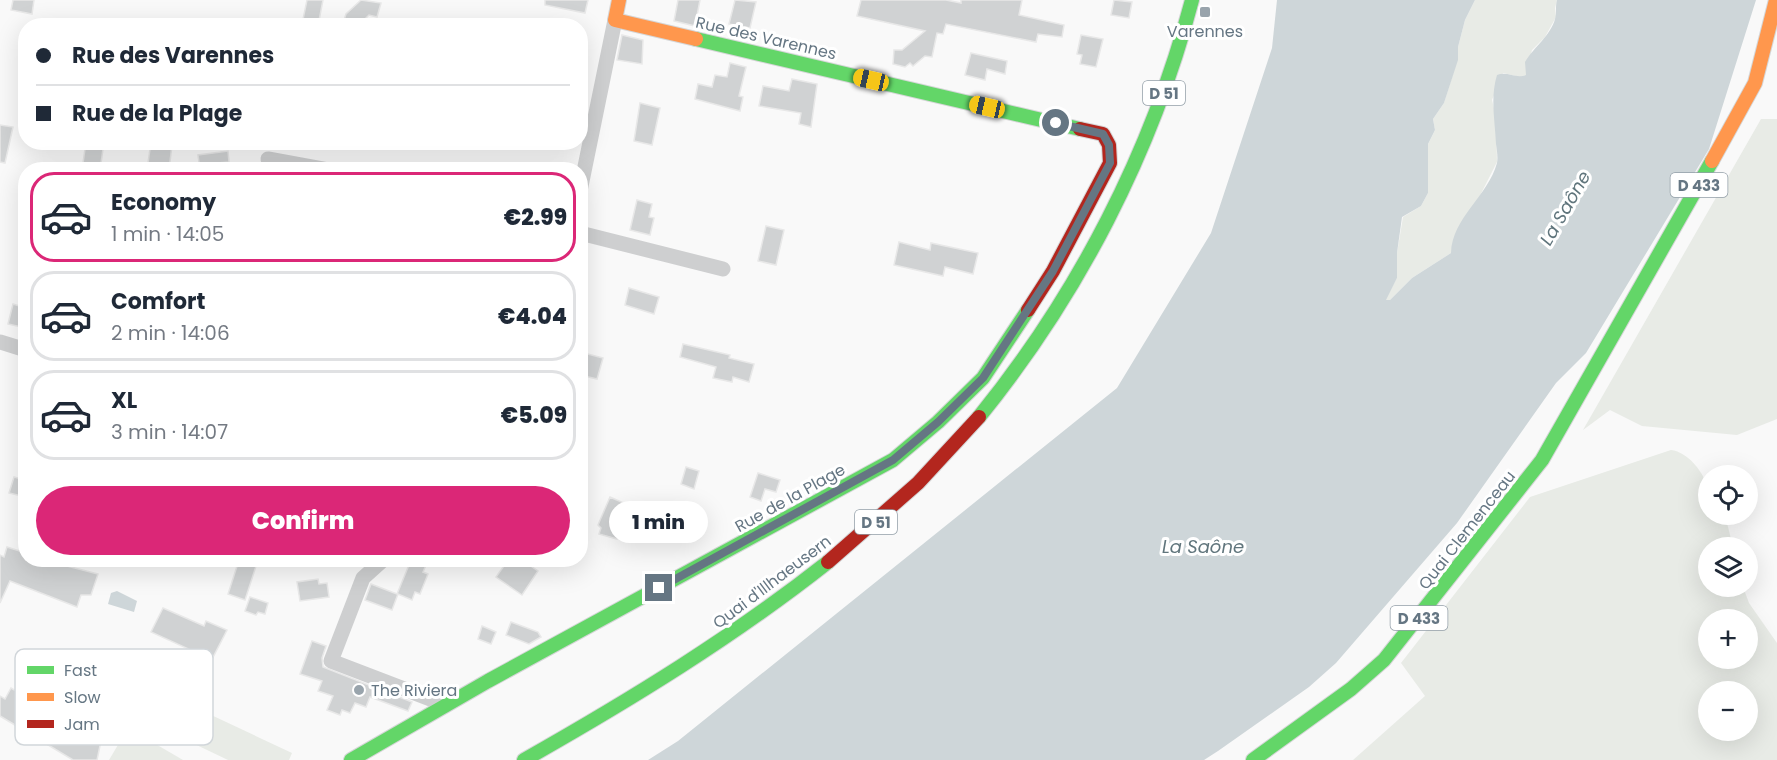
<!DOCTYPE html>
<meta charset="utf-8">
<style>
body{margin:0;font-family:Poppins,sans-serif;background:#f2f2f3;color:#1f2937;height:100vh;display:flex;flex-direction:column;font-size:22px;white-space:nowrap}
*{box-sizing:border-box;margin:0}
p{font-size:20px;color:#747a83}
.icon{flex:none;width:33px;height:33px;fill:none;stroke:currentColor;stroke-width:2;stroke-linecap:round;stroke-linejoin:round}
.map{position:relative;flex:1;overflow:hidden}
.details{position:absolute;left:18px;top:162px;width:570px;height:405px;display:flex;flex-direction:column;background:#fff;border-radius:24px;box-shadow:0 6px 24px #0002}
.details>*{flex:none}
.banner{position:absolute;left:18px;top:18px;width:570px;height:132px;border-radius:24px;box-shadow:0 6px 24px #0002;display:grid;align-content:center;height:132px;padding:0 18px;background:#fff}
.fabs{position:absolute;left:1698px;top:465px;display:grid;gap:12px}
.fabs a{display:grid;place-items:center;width:60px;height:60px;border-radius:50%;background:#fff;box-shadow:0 6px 24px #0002;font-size:30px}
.end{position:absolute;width:27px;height:27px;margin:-14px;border:8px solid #657683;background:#fff;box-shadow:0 0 0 3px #fff}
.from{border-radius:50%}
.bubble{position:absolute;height:42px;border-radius:21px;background:#fff;box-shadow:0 6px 24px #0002;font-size:20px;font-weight:800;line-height:42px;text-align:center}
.car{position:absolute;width:18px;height:36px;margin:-18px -9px;border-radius:8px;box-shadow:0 0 4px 2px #0007;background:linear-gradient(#f5c518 24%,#345 0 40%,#f5c518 0 76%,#345 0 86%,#f5c518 0)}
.banner b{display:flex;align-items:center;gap:21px;height:57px;font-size:22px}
.banner b+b{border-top:2px solid #e0e1e3}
.banner i{width:15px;height:15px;background:#1f2937}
ul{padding:10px 0 0;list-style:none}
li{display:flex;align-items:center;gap:18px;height:90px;margin:0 12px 9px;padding:0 6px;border:3px solid #e0e1e3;border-radius:24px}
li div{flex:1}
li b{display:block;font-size:22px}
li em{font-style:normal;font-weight:800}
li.on{border-color:#db2777}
li>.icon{width:54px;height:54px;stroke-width:1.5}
.cta{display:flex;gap:12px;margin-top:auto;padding:12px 18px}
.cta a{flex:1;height:69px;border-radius:36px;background:#db2777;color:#fff;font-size:24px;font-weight:800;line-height:69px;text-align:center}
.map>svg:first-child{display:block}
.green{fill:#e8ebe6;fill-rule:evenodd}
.water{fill:#ced6d9}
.building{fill:#d0d2d3;stroke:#e8e8e8;stroke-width:1.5}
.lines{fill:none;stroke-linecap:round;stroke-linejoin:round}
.fast-casing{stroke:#d5d6d7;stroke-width:16}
.slow-casing{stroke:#d5d6d7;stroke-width:16}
.jam-casing{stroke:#d5d6d7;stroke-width:16}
.street{stroke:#cecfd0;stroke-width:15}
.fast{stroke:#63d668;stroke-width:14}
.slow{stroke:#ff974d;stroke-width:14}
.jam{stroke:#b3261e;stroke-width:14}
.route{stroke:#657683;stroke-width:8}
.poi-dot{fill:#99a4ac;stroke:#fff;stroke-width:2}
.labels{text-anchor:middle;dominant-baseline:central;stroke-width:6;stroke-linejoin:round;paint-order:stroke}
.shield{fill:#fff;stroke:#939fa8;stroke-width:1.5}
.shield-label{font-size:15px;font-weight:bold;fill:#657683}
.poi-label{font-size:16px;fill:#657683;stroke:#fff}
.street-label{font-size:16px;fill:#657683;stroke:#fff}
.water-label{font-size:18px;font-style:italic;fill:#60757c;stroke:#fff}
.key{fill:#fff;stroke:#d1d6da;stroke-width:1.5}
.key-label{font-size:16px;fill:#657683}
</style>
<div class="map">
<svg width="1777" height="760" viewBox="0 0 1777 760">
<rect width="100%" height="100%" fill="#f9f9f9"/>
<g class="green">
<polygon points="1475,0 1557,0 1555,8 1556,17 1545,37 1532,50 1526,75 1520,77 1503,73 1492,100 1496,116 1497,162 1451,253 1412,278 1390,300 1385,300 1397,278 1397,253 1403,217 1421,206 1428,193 1428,144 1435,130 1433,119 1444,103 1457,61 1458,47 1465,20"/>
<polygon points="1761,119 1777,119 1777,419 1737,435 1642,426 1610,410 1583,430"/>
<path d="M1671,450C1688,452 1705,473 1708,490C1710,498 1708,507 1708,514L1725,515L1733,547L1708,548V586L1743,587L1749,603L1777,643V760H1353L1425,696L1401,663L1530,497ZM1708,620H1748V658H1708ZM1708,692H1748V730H1708Z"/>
<polygon points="177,699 292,753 289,760 228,760 163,729"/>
<polygon points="128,728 183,760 109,760"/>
</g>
<g class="water">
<path d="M1277,0H1475L1465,20L1458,47V60L1444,103L1433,119L1435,130L1428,144V193L1421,206L1402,217L1397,253V278L1386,300H1390L1412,278L1451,253C1452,218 1488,196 1497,163C1498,158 1497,150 1496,144C1495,121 1490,98 1497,75C1507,71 1516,79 1526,75L1525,62C1534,47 1551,35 1555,19C1557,12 1555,7 1557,0H1756L1709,149L1586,353L1556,383L1457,523L1336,663L1309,687L1218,751L1204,760H648L678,741L1117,388L1211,233L1272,48Z"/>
<polygon points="117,591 137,601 134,612 108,604 111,593"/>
</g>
<g class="building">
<polygon points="13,0 34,0 32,14 11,10"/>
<polygon points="307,0 323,0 318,26 302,24"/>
<polygon points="361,0 381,3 377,17 369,15 358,26 342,26 346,14"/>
<polygon points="545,0 588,0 585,13 545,5"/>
<polygon points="678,0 700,0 695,26 674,21"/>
<polygon points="735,0 756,2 750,28 729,24"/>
<polygon points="861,0 946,0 961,3 961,0 1022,0 1019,15 1064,25 1062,37 1038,34 1036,42 946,24 943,34 937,33 932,57 925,56 913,66 910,63 905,67 893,64 894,50 902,50 925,31 857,16"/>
<polygon points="1114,0 1132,2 1129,18 1111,15"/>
<polygon points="622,35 643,40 642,64 617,60"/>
<polygon points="1081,35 1103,39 1096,67 1080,64 1082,55 1077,54"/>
<polygon points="971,53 1007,61 1005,74 987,69 985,80 965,75"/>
<polygon points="730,63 746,67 739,96 743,97 740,111 695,99 698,84 712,87 715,75 727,77"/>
<polygon points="792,79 817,84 811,127 799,124 801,113 759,106 763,86 789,91"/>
<polygon points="640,103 660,108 652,145 634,141"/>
<polygon points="0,125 13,127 5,163 0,162"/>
<polygon points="86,142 104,142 100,170 82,170"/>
<polygon points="151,142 172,145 169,170 147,170"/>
<polygon points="228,151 229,162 218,163 219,170 200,170 198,155"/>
<polygon points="637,200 652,204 649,217 654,218 650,235 630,230"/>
<polygon points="766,226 784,230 776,265 758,261"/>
<polygon points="899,242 930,250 931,243 978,253 973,274 945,267 943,276 894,265"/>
<polygon points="629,288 659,297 654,314 625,305"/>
<polygon points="13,304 26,308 26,328 8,324"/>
<polygon points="683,344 730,355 729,358 754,364 749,382 733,377 732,382 713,378 716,367 680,357"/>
<polygon points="580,352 603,358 597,379 580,375"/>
<polygon points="686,467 699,471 694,489 681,484"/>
<polygon points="758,473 780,480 776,492 765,489 761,501 750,497"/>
<polygon points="14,477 26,480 26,497 9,493"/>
<polygon points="610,497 626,504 623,510 629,513 617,539 599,534 601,528 598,525"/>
<polygon points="7,547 26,553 26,560 44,560 98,574 91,595 81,595 77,607 10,581 0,603 0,555 4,557"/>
<polygon points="239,560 258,560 245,600 228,594"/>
<polygon points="411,560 427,563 423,572 428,574 420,594 415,592 412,600 398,594 392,610 365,600 371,584 397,594"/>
<polygon points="508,560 522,560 538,571 522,595 496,577"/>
<polygon points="318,579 319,584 327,583 329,597 300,601 297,582"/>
<polygon points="250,597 268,603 265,614 258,612 256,615 245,611"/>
<polygon points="163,608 204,626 206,621 227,630 209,665 190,657 193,651 151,632"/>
<polygon points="511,622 538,632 541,637 529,644 506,635"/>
<polygon points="482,626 496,632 491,644 478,639"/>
<polygon points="312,641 326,646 322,658 323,667 412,702 408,711 370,697 366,707 355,703 350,713 342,710 340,715 327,710 333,696 318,691 322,681 300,674"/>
<polygon points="43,666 53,673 56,668 115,703 112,708 119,712 101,741 97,760 73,760 0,716 0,696 5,699 11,688 25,696"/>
</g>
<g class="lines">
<defs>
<g id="fast">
<polyline points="696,39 1080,129"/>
<path d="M979,417C1078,295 1152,152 1192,0"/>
<polyline points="351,760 488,681 893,460 938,422 983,378 1028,310"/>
<path d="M524,760C630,700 733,637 828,562"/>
<polyline points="1253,760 1351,689 1384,660 1542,460 1712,161"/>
</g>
<g id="slow">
<polyline points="619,0 615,20 696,39"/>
<polyline points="1712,161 1755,83 1776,0"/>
</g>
<g id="jam">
<polyline points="1028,310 1053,271 1110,163 1109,145 1103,134 1080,129"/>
<polyline points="828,562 918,483 979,417"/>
</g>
</defs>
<use href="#fast" class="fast-casing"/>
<use href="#slow" class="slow-casing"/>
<use href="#jam" class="jam-casing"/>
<g class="street">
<polyline points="268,159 328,170"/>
<polyline points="580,191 615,20"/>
<polyline points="580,233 723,269"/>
<polyline points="0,342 26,350"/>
<polyline points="383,560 363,578 331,661 446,705"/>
</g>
<use href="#fast" class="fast"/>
<use href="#slow" class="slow"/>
<use href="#jam" class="jam"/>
</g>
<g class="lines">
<polyline class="route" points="659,588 893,460 938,422 983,378 1053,271 1110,163 1109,145 1103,134 1056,123"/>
</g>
<g class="poi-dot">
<rect x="1199" y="6" width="12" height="12" rx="3"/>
<circle cx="359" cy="690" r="6"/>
</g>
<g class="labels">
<g class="shield">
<rect x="1143" y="81" width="42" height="24" rx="4.5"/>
<rect x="1670.5" y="173" width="57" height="24" rx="4.5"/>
<rect x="855" y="510" width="42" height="24" rx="4.5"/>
<rect x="1390.5" y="606" width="57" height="24" rx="4.5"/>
</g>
<g class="shield-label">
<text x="1164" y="93">D 51</text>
<text x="1699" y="185">D 433</text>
<text x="876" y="522">D 51</text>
<text x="1419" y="618">D 433</text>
</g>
<g class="poi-label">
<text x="1205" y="31">Varennes</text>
<text x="371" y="690" text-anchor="start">The Riviera</text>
</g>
<g class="street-label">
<text transform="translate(766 38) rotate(13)">Rue des Varennes</text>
<text transform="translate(790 498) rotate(-29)">Rue de la Plage</text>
<text transform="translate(1467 530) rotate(-52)">Quai Clemenceau</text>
<text transform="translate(772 582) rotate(-37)">Quai d'Illhaeusern</text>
</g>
<g class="water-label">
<text transform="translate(1565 208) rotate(-60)">La Saône</text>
<text x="1203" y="546">La Saône</text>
</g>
</g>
<rect x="15" y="649" width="198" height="96" rx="9" class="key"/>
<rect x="27" y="666" width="27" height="8" fill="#63d668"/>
<rect x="27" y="693" width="27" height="8" fill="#ff974d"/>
<rect x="27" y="720" width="27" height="8" fill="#b3261e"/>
<g class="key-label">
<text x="64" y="676">Fast</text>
<text x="64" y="703">Slow</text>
<text x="64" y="730">Jam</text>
</g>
</svg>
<div class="fabs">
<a><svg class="icon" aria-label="locate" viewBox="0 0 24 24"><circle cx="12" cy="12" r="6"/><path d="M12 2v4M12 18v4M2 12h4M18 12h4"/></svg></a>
<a><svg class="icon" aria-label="layers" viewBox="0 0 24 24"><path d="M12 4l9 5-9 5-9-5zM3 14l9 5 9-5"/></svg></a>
<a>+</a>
<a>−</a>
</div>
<i class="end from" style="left:1056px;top:123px"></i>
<i class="end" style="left:659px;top:588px"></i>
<div class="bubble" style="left:609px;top:501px;width:99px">1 min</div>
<i class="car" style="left:871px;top:80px;rotate:283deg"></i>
<i class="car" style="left:987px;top:107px;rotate:283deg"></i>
<div class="banner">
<b><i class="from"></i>Rue des Varennes</b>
<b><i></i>Rue de la Plage</b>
</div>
<section class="details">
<ul>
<li class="on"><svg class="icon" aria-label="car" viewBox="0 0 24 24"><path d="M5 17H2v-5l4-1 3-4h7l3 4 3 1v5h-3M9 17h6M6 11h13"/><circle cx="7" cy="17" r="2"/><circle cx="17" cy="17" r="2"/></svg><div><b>Economy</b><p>1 min · 14:05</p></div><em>€2.99</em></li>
<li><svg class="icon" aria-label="car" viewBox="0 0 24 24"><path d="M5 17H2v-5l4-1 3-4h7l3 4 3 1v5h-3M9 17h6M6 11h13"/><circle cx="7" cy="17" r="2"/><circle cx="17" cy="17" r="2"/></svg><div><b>Comfort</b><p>2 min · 14:06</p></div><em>€4.04</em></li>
<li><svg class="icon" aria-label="car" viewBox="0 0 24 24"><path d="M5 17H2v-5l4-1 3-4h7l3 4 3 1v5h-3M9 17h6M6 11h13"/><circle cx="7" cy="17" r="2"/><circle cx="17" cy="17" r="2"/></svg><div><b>XL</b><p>3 min · 14:07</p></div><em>€5.09</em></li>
</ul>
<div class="cta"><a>Confirm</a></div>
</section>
</div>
